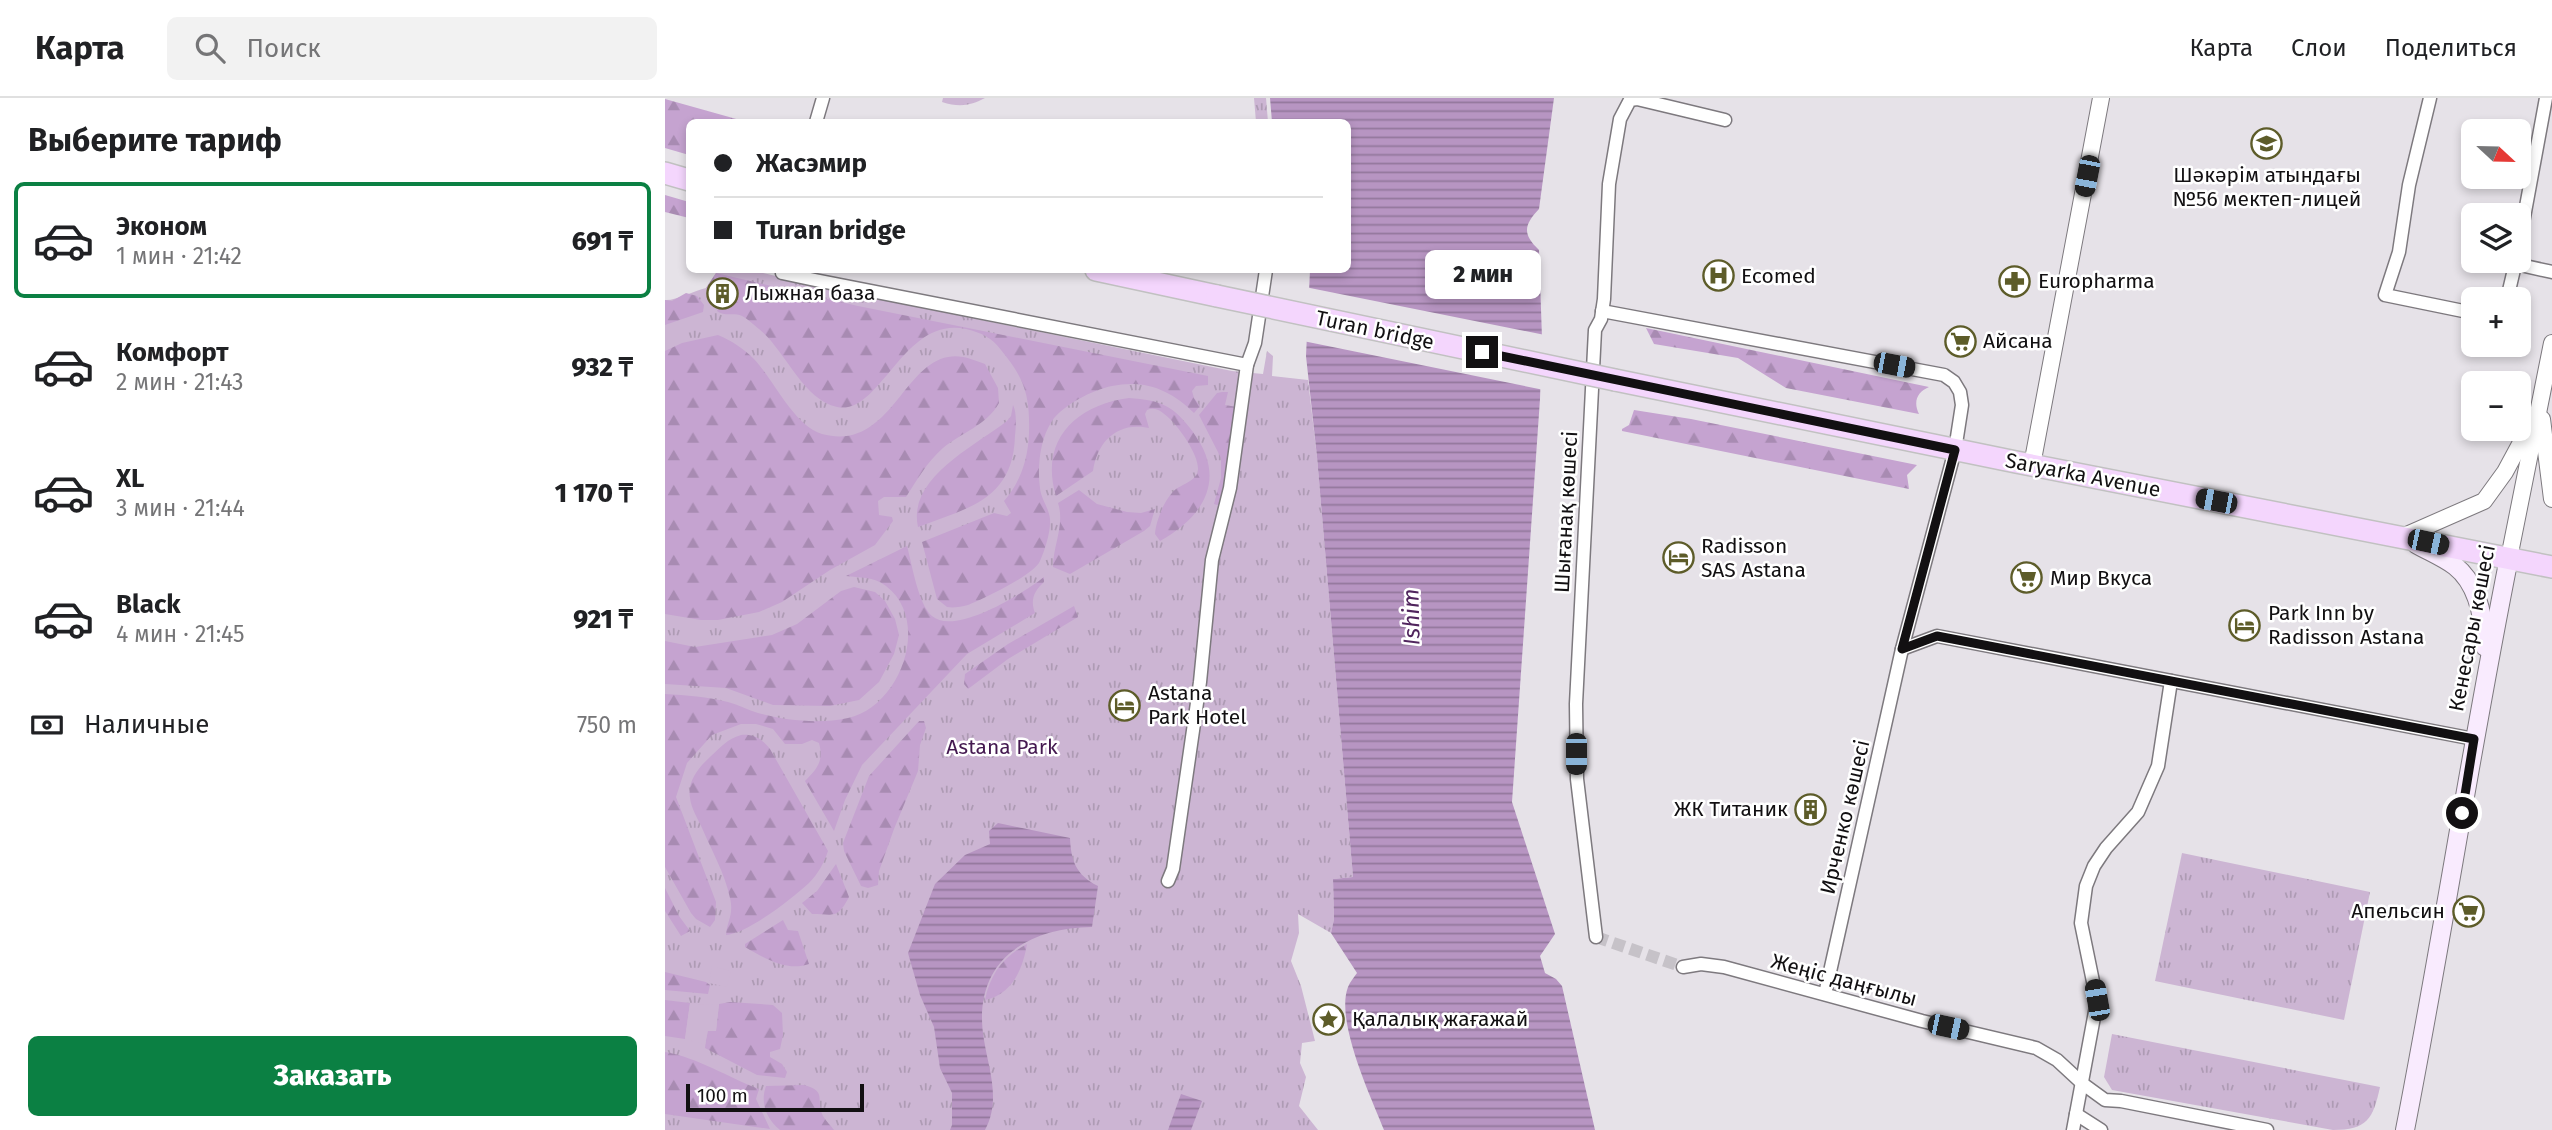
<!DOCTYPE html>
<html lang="ru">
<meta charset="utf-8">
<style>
body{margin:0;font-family:"Fira Sans",sans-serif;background:#f2f2f2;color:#202124;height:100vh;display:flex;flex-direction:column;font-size:26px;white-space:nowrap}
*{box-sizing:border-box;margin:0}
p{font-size:23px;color:#757577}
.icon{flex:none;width:38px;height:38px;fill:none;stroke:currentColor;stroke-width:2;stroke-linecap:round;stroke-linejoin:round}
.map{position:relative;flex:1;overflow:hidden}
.panel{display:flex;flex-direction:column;background:#fff;width:665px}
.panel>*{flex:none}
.top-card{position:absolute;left:21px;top:21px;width:665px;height:154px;border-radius:10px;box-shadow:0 4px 10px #0003;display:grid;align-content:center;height:154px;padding:0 28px;background:#fff}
.needle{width:46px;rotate:112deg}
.controls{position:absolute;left:1796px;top:21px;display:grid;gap:14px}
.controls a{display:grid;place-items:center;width:70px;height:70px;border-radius:10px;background:#fff;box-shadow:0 4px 10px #0003;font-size:35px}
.scale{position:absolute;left:21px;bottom:18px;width:178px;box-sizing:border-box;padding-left:7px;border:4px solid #121012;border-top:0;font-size:19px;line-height:24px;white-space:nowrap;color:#121012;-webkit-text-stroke:5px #fff;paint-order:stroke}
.end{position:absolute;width:32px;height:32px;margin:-16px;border:9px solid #121012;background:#fff;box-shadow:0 0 0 4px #fff}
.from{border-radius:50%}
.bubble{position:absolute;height:49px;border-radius:10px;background:#fff;box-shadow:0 4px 10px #0003;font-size:23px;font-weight:800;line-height:49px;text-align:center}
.car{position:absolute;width:21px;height:42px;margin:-21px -10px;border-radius:9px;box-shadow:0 0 5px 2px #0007;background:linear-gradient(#222 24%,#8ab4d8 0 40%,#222 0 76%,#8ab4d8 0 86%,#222 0)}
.top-card b{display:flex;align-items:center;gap:24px;height:66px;font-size:26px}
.top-card b+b{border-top:2px solid #e0e0e0}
.top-card i{width:18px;height:18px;background:#202124}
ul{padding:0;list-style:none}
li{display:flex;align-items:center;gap:21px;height:116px;margin:0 14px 10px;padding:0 14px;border:4px solid transparent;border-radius:10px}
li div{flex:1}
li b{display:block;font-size:26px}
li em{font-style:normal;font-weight:800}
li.active{border-color:#0b8043}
li>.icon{width:63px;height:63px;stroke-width:1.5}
h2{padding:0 28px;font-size:32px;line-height:84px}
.pay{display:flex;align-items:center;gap:18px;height:77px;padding:0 28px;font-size:26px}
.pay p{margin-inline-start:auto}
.primary-button{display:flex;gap:14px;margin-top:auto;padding:14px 28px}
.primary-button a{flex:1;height:80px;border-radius:10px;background:#0b8043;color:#fff;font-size:28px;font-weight:800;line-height:80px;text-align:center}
header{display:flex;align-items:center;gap:42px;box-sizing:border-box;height:98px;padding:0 35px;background:#fff;border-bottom:2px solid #e0e0e0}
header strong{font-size:33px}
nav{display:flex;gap:38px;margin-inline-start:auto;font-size:24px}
.search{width:490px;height:63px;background:#f2f2f2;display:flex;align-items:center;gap:18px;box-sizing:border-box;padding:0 24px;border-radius:10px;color:#757577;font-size:26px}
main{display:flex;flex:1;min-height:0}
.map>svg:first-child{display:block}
.grass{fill:url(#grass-tufts)}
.forest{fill:url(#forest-firs)}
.garden{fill:#ccb5d3}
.water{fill:url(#water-rules)}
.pier{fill:#e6e2e8}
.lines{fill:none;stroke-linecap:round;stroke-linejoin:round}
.minor-tunnel{stroke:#c6c2c8;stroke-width:12;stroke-dasharray:12 6;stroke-linecap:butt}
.minor-casing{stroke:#7d797e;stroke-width:15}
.tertiary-casing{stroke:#7d797e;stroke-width:18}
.secondary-casing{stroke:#7d797e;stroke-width:20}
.primary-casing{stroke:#c1c1c1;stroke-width:24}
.minor{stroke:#fff;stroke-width:12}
.tertiary{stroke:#fff;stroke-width:16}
.secondary{stroke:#f9ebfe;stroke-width:18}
.primary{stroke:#f4d6fd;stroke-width:21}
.primary-bridge-casing{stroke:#c1c1c1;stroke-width:24;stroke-linecap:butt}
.primary-bridge{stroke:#f4d6fd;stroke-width:21}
.route{stroke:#121012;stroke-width:9}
.labels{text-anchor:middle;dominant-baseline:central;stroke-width:5;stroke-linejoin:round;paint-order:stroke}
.poi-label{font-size:21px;fill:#121012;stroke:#fff;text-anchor:start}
.street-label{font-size:21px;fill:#121012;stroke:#fff}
.park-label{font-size:21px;fill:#441950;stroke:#fff}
.water-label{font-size:23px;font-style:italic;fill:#50255d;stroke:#fff}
</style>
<header>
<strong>Карта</strong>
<div class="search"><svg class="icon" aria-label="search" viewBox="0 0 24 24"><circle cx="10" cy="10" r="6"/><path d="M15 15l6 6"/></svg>Поиск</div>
<nav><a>Карта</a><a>Слои</a><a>Поделиться</a></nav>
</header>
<main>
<section class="panel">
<h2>Выберите тариф</h2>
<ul>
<li class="active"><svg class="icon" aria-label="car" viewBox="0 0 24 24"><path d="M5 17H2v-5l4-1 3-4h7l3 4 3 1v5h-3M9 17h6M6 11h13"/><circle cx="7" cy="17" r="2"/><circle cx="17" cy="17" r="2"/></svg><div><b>Эконом</b><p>1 мин · 21:42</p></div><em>691 ₸</em></li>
<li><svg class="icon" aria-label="car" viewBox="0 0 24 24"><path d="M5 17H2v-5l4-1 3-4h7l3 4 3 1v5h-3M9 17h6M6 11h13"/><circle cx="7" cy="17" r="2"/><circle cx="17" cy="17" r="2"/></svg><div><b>Комфорт</b><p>2 мин · 21:43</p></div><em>932 ₸</em></li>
<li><svg class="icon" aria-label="car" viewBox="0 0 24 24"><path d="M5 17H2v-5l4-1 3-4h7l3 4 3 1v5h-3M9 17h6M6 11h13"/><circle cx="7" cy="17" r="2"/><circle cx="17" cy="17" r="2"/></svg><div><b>XL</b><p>3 мин · 21:44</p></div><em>1 170 ₸</em></li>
<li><svg class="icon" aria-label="car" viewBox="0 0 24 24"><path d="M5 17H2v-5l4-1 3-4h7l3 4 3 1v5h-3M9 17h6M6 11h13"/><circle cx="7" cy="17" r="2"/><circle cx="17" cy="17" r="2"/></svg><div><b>Black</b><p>4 мин · 21:45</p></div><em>921 ₸</em></li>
</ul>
<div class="pay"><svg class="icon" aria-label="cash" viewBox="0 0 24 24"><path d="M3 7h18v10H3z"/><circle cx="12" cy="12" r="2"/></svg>Наличные<p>750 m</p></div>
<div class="primary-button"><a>Заказать</a></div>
</section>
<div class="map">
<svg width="1887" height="1032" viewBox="0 0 1887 1032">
<defs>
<pattern id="grass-tufts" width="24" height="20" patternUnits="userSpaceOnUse" patternTransform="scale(1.75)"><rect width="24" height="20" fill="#ccb5d3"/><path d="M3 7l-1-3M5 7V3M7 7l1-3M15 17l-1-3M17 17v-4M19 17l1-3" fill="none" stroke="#ae9bb4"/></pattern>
<pattern id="forest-firs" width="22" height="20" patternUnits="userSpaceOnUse" patternTransform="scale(1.75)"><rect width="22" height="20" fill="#c5a3d0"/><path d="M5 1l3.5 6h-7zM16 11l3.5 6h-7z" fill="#a88bb2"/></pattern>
<pattern id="water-rules" width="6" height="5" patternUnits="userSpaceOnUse" patternTransform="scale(1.75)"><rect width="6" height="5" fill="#b795c2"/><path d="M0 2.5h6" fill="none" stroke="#93789c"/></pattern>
</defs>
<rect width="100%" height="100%" fill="#e6e2e8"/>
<g class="grass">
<path d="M278,0H320C307,7 295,10 277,4Z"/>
<polygon points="589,0 601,0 603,24 591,24"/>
<path d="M53,172H85L179,194L567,273L598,276L602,253L608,258L607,278L643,282L652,359L688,779L668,781L669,821L666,835L633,816L634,835L626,863L636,888L650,943L637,945L635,965L641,979L634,1008L653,1032H0V202C10,203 29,193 41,190Z"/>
<polygon points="1517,755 1705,794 1679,922 1490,883"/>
<path d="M1447,936L1715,989C1708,1021 1702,1032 1668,1032L1447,992L1439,979Z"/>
</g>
<g class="forest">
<polygon points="0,1 82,24 24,24 24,57 0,50"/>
<polygon points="0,97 24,104 24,120 0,114"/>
<path d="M51,175L193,208L543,278V287L531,288L527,293L529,300L535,308L529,315C506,292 480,281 447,288C428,292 399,306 387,323C375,341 372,369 375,390C376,401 384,410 385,421C386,433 380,452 375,463C369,477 318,501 303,507C296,509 288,510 282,509L272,501L257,444L329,415L342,418L346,415L339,403C356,383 363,361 364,335C365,298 360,281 336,252C326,239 317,235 301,231C238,217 216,318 172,309C138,302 120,252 94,231C89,227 83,221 77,218C69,214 59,219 52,213L54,207L74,196L67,181L43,193L41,190Z"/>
<polygon points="21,195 32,198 39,207 38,214 0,227 0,202 7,203"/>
<path d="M981,230L1264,289C1252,294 1248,304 1254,316L1121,290L1073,260L989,246Z"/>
<path d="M53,237C67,243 78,250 89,261C109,282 129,328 157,336C224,354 237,267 283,259C296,256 309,262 320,266L333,290L334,305C322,327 296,335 278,350C261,365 253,381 241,399H219L213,403L214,417L227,419L228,423L210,447L165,472L117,504L94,514L53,522H36L0,516V253L17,245Z"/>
<polygon points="557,294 563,294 560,307 572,309 560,392 555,408 549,406 556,380 556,360 534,317 552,295"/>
<path d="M464,300C496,302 509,308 528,334C562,380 540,418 495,443L490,436C491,422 500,400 511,391C517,387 525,384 530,379C542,367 515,331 506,322C498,315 492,308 482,312L480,316L484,330C452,323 432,344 428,373L391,398C374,342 411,307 464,300Z"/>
<path d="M348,307C352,315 351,328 350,338C348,402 303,410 253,429C242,380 310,348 342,323L346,318Z"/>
<polygon points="969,312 1026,321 1252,367 1242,377 1244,391 957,333 957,331 964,327"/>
<path d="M414,392L432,406L462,414L476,415L490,411L485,428L479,433L405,476L388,469C388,447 400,427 393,405Z"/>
<path d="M242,448C247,466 253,506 267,518C290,538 359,495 379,479V484C369,493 365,502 370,515L302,556L197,667L180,702L169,733L140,683C152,671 159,663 154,645L147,642L137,646H120L108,631L91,626H76L47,637L22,665L11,699L51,804L50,822L45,829L31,821L26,815L0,769V596C21,597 43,599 63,604C74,607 83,612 93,615C121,623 155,626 183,620C235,609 267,523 221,488C208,478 195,480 181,478Z"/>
<polygon points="189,489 210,494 220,503 230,521 234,537 229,556 214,584 194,602 165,608 108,607 61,590 0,586 0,543 30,549 107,537 132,526 176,493"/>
<polygon points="409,508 413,519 343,561 303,591 299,586 300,576 343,546"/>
<polygon points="254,623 259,623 261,630 255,647 253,673 229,731 214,773 213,787 203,790 196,788 179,753 178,745 204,678"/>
<path d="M76,637C89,636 97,641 105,651L163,753C159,765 153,776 144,785C128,800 82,836 61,837C62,823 69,817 65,800C60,776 47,753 37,730C33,721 26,710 25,700C22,683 34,669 46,658C56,649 62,641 76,637Z"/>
<path d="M171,766L184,799C172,822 168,816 147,816L137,805L152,793Z"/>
<polygon points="0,790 14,818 25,833 16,838 0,813"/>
<path d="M118,822L123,832L133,833L144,866C122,874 99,860 80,849V846Z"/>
<path d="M362,846C358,870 348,896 320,902C325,876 339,858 362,846Z"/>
<polygon points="0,874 41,884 45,887 43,896 0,892"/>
<polygon points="0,902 25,905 20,941 0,938"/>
<polygon points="65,904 108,907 117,915 118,937 115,951 105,954 105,959 117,966 122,974 120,980 92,977 40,950 42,933 51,933 54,906"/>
<path d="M0,954C34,960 62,979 94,991L91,1001L105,1031L0,1016Z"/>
<path d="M139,987C163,993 150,1002 158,1018C161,1023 166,1028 169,1032H115C101,1020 95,1005 101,988Z"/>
</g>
<g class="garden">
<polygon points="47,868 66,873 62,889 44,885"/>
<polygon points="25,905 40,907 54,906 51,933 43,933 40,947 20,941"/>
</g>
<g class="water">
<path d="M605,0H889L874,111C859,127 857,136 874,152L877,240L875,301L847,704L890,836L875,858L880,875L891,881L897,888L930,1032H719C706,999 670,923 683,889C685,884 689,879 692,875L666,835L669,821L668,781L688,779L652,359L641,258L645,172H682V24H607Z"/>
<path d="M333,725L405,740C406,763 411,777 433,788L427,829C358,830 306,866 319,942C324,973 336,1002 320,1032H285L287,1027V995L275,970L269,929L255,897L243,855L270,786L300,757L325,746L324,733Z"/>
<polygon points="516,996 537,1003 526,1032 503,1032"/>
</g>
<polygon class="pier" points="640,189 880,237 879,292 638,243"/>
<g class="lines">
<polyline class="minor-tunnel" points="931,839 1018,869"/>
<defs>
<g id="minor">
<polyline points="1765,0 1744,87 1734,154 1720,197 1808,215"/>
<polyline points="151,24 158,0"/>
<polyline points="1853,152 1881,0"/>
<polyline points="1851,166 1887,174"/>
<polyline points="118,172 117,175 150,182 582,267"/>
<polyline points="1842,201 1851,163"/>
<polyline points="937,213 1279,277 1289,284 1295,294 1297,307 1290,352 1237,551 1160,896"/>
<polyline points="1237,551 1272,538 1809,641"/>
<polyline points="503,783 508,771 535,584 547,462 565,390 582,267 590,245 601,172"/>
<polyline points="931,839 912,681 911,606 930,232 936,221 939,201 944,86 955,21 965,2 972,1 1060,22"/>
<polyline points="1018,869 1036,866 1059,869 1257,923 1371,950 1392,962 1418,986 1440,1002 1456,1003 1602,1032"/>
<polyline points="1411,1016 1436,1032"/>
<polyline points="1408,1032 1432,903 1416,825 1421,788 1429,768 1441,750 1473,714 1493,668 1506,583"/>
</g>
<g id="tertiary">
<polyline points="1877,321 1887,401"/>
<polyline points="1367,367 1436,0"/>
<polyline points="1737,439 1819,403 1840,374 1867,324"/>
<polyline points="1844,460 1887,245"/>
</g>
<g id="secondary">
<path d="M1751,446C1763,453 1778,459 1790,468C1813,486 1819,522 1820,549"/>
<path d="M1740,1032C1777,842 1806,650 1844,460"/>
</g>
<g id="primary">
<polyline points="0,75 24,82"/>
<polyline points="431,172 552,198"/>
<polyline points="950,282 1351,364 1887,469"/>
</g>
</defs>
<use href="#minor" class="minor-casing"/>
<use href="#tertiary" class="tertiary-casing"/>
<use href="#secondary" class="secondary-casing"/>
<use href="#primary" class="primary-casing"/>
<use href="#minor" class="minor"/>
<use href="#tertiary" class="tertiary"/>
<use href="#secondary" class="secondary"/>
<use href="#primary" class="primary"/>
<defs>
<polyline id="primary-bridge" points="552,198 950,282"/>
</defs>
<use href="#primary-bridge" class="primary-bridge-casing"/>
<use href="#primary-bridge" class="primary-bridge"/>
</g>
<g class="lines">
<polyline class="route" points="817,254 1290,352 1237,551 1272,538 1809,641 1797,715"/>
</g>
<defs>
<symbol id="school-ring" viewBox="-11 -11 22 22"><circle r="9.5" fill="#fff" stroke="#5d5c29" stroke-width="1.5"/><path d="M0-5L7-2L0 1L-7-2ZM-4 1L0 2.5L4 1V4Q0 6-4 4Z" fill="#5d5c29"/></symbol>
<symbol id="hospital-ring" viewBox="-11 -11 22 22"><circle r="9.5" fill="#fff" stroke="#5d5c29" stroke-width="1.5"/><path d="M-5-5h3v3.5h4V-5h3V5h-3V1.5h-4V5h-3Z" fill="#5d5c29"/></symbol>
<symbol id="pharmacy-ring" viewBox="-11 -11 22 22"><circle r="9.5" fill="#fff" stroke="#5d5c29" stroke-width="1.5"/><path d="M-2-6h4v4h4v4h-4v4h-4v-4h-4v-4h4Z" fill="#5d5c29"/></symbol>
<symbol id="building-ring" viewBox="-11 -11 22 22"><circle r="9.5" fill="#fff" stroke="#5d5c29" stroke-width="1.5"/><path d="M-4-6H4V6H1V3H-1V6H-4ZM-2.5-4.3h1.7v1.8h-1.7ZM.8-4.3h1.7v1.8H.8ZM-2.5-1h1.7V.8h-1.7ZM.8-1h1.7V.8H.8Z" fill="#5d5c29"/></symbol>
<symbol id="supermarket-ring" viewBox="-11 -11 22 22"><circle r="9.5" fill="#fff" stroke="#5d5c29" stroke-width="1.5"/><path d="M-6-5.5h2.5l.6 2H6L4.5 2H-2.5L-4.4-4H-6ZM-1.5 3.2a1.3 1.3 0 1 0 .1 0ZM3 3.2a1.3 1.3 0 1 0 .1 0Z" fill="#5d5c29"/></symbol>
<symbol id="hotel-ring" viewBox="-11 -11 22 22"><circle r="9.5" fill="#fff" stroke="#5d5c29" stroke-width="1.5"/><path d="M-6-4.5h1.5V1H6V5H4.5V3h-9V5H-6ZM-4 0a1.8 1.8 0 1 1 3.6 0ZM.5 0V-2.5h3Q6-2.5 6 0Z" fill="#5d5c29"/></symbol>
<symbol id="sight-ring" viewBox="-11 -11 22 22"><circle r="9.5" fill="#fff" stroke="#5d5c29" stroke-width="1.5"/><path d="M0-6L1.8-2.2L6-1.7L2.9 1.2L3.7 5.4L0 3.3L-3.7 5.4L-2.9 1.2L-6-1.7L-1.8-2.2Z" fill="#5d5c29"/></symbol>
</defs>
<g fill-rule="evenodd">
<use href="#school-ring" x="1584" y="28" width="35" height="35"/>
<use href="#hospital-ring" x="1036" y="160" width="35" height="35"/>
<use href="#pharmacy-ring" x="1332" y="166" width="35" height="35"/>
<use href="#building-ring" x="40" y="178" width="35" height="35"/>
<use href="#supermarket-ring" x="1278" y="226" width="35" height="35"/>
<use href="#hotel-ring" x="996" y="442" width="35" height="35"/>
<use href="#supermarket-ring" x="1344" y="462" width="35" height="35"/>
<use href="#hotel-ring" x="1562" y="510" width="35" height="35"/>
<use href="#hotel-ring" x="442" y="590" width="35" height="35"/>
<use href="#building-ring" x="1128" y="694" width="35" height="35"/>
<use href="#supermarket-ring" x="1786" y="796" width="35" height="35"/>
<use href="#sight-ring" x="646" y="904" width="35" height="35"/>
</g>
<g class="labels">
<g class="poi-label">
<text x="1602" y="77" text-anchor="middle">Шәкәрім атындағы<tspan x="1602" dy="24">№56 мектеп-лицей</tspan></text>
<text x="1076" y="178">Ecomed</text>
<text x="1373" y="183">Europharma</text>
<text x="80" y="195">Лыжная база</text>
<text x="1318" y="243">Айсана</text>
<text x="1036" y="448">Radisson<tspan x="1036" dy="24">SAS Astana</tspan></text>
<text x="1385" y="480">Мир Вкуса</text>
<text x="1603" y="515">Park Inn by<tspan x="1603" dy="24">Radisson Astana</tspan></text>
<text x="483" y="595">Astana<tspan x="483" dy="24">Park Hotel</tspan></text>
<text x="1123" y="711" text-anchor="end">ЖК Титаник</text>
<text x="1780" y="813" text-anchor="end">Апельсин</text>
<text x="687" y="921">Қалалық жағажай</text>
</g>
<g class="street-label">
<text transform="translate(710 232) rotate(12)">Turan bridge</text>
<text transform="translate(1418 377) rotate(11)">Saryarka Avenue</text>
<text transform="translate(901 414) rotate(-87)">Шығанақ көшесі</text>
<text transform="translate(1807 530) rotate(-79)">Кенесары көшесі</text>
<text transform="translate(1180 719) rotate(-77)">Ирченко көшесі</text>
<text transform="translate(1179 882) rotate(15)">Жеңіс даңғылы</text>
</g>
<g class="park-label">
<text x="337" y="649">Astana Park</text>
</g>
<g class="water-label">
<text transform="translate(746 519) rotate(-91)">Ishim</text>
</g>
</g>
</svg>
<div class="controls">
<a><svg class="needle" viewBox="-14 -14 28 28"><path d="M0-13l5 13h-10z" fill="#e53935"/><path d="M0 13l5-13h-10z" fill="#757577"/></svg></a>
<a><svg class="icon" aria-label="layers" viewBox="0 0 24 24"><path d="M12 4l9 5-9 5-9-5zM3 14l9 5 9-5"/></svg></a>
<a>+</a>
<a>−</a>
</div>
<div class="scale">100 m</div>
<i class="end from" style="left:1797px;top:715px"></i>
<i class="end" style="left:817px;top:254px"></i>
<div class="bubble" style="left:760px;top:152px;width:116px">2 мин</div>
<i class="car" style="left:1422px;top:78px;rotate:191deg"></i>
<i class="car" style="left:1229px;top:267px;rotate:101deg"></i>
<i class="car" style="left:1551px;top:403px;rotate:281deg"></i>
<i class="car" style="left:1763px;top:444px;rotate:102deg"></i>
<i class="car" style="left:911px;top:656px;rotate:180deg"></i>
<i class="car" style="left:1432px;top:902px;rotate:350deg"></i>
<i class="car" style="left:1283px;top:929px;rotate:102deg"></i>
<div class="top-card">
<b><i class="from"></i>Жасэмир</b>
<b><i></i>Turan bridge</b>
</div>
</div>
</main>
